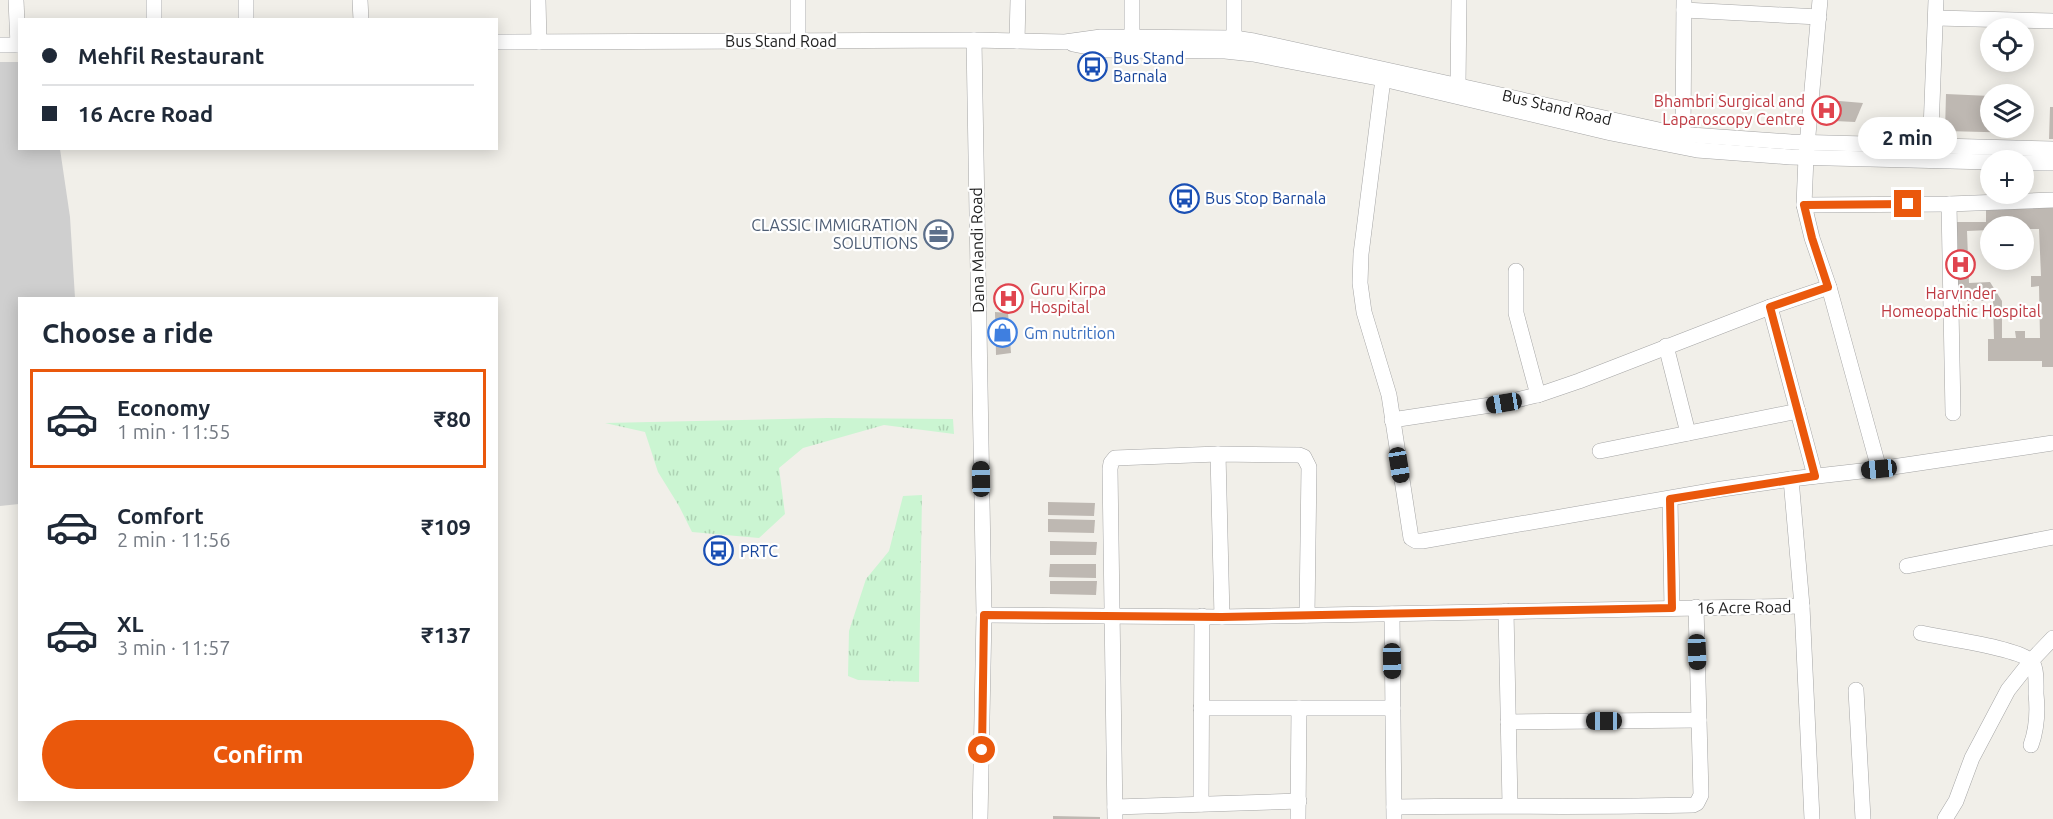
<!DOCTYPE html>
<meta charset="utf-8">
<style>
body{margin:0;font-family:Ubuntu,sans-serif;background:#f2f2f3;color:#1f2937;height:100vh;display:flex;flex-direction:column;font-size:22px;white-space:nowrap}
*{box-sizing:border-box;margin:0}
p{font-size:20px;color:#747a83}
.icon{flex:none;width:33px;height:33px;fill:none;stroke:currentColor;stroke-width:2;stroke-linecap:round;stroke-linejoin:round}
.map{position:relative;flex:1;overflow:hidden}
.sheet{position:absolute;left:18px;top:297px;width:480px;height:504px;display:flex;flex-direction:column;background:#fff;border-radius:0px;box-shadow:0 3px 15px #0003}
.sheet>*{flex:none}
.hud{position:absolute;left:18px;top:18px;width:480px;height:132px;border-radius:0px;box-shadow:0 3px 15px #0003;display:grid;align-content:center;height:132px;padding:0 24px;background:#fff}
.controls{position:absolute;left:1980px;top:18px;display:grid;gap:12px}
.controls a{display:grid;place-items:center;width:54px;height:54px;border-radius:50%;background:#fff;box-shadow:0 3px 15px #0003;font-size:30px}
.end{position:absolute;width:27px;height:27px;margin:-14px;border:8px solid #ea580c;background:#fff;box-shadow:0 0 0 3px #fff}
.from{border-radius:50%}
.bubble{position:absolute;height:42px;border-radius:21px;background:#fff;box-shadow:0 3px 15px #0003;font-size:20px;font-weight:600;line-height:42px;text-align:center}
.car{position:absolute;width:18px;height:36px;margin:-18px -9px;border-radius:8px;box-shadow:0 0 4px 2px #0007;background:linear-gradient(#222 24%,#8ab4d8 0 40%,#222 0 76%,#8ab4d8 0 86%,#222 0)}
.hud b{display:flex;align-items:center;gap:21px;height:57px;font-size:22px}
.hud b+b{border-top:2px solid #e0e1e3}
.hud i{width:15px;height:15px;background:#1f2937}
ul{padding:0;list-style:none}
li{display:flex;align-items:center;gap:18px;height:99px;margin:0 12px 9px;padding:0 12px;border:3px solid transparent;border-radius:0px}
li div{flex:1}
li b{display:block;font-size:22px}
li em{font-style:normal;font-weight:600}
li.current{border-color:#ea580c}
li>.icon{width:54px;height:54px;stroke-width:1.5}
h2{padding:0 24px;font-size:27px;line-height:72px}
.action{display:flex;gap:12px;margin-top:auto;padding:12px 24px}
.action a{flex:1;height:69px;border-radius:36px;background:#ea580c;color:#fff;font-size:24px;font-weight:600;line-height:69px;text-align:center}
.map>svg:first-child{display:block}
.religious{fill:#cfcfcf}
.park{fill:url(#park-tufts)}
.building{fill:#beb8b2;fill-rule:evenodd}
.lines{fill:none;stroke-linecap:round;stroke-linejoin:round}
.minor-casing{stroke:#a5a5a5;stroke-width:16}
.minor{stroke:#fff;stroke-width:15}
.route{stroke:#ea580c;stroke-width:8}
.labels{text-anchor:middle;dominant-baseline:central;stroke-width:4.5;stroke-linejoin:round;paint-order:stroke}
.street-label{font-size:16px;fill:#212121;stroke:#fff}
.transit-label{font-size:16px;fill:#164399;stroke:#fff;text-anchor:start}
.health-label{font-size:16px;fill:#be3a42;stroke:#fff;text-anchor:end}
.service-label{font-size:16px;fill:#4e5e75;stroke:#fff;text-anchor:end}
.shop-label{font-size:16px;fill:#366cbe;stroke:#fff;text-anchor:start}
</style>
<div class="map">
<svg width="2053" height="819" viewBox="0 0 2053 819">
<defs>
<pattern id="park-tufts" width="24" height="20" patternUnits="userSpaceOnUse" patternTransform="scale(1.5)"><rect width="24" height="20" fill="#cbf5d2"/><path d="M3 7l-1-3M5 7V3M7 7l1-3M15 17l-1-3M17 17v-4M19 17l1-3" fill="none" stroke="#aed2b4"/></pattern>
</defs>
<rect width="100%" height="100%" fill="#f1efe9"/>
<polygon class="religious" points="0,62 19,62 20,148 60,149 70,217 75,298 20,298 19,504 0,506"/>
<g class="park">
<polygon points="827,418 953,419 954,434 884,425 803,448 779,468 785,514 759,538 692,532 679,506 658,472 645,432 605,423"/>
<polygon points="922,495 919,682 858,680 848,676 849,631 866,579 889,551 903,496"/>
</g>
<g class="building">
<polygon points="1946,94 1990,96 1990,128 2023,128 2023,133 1945,131"/>
<polygon points="1816,99 1863,103 1855,122 1815,120"/>
<polygon points="2050,107 2053,107 2053,139 2049,139"/>
<path d="M1986,207H2053V367H2042V361H1988V339H1994L1993,301H1949V222H1986ZM1990,226H2024V229H2039L2041,276H2031V287L2039,286L2040,338H2025V331H2015L2016,338H2002V301L1990,282L1969,283L1967,231L1990,230Z"/>
<rect x="925" y="229" width="28" height="9"/>
<polygon points="998,287 1017,287 1016,309 998,308"/>
<polygon points="995,312 1008,313 1011,353 996,355"/>
<polygon points="1048,502 1095,503 1094,516 1048,515"/>
<polygon points="1048,519 1095,520 1094,533 1048,532"/>
<polygon points="1050,541 1097,542 1096,555 1050,555"/>
<polygon points="1050,564 1096,564 1096,578 1049,577"/>
<polygon points="1050,581 1097,581 1096,595 1050,594"/>
<polygon points="1053,816 1100,817 1100,819 1053,819"/>
</g>
<g class="lines">
<defs>
<g id="minor">
<polyline points="16,0 18,45"/>
<polyline points="154,0 154,20"/>
<polyline points="246,0 246,20"/>
<polyline points="360,0 361,20"/>
<polyline points="538,0 539,42"/>
<polyline points="798,0 798,41"/>
<polyline points="1234,0 1234,38"/>
<polyline points="1684,10 1819,17"/>
<polyline points="1936,18 2053,21"/>
<polyline points="1132,37 1132,0"/>
<polyline points="974,40 984,615 980,819"/>
<polyline points="1017,41 1018,0"/>
<polyline points="496,42 974,40 1065,42 1101,37 1234,38 1254,41 1677,134 1791,142 2053,149"/>
<polyline points="1073,44 1103,50 1225,51 1253,54 1383,79 1611,133 1697,150 1790,157 1990,162"/>
<polyline points="0,45 20,45"/>
<polyline points="1384,71 1361,254 1360,283 1364,312 1389,395 1411,538 1416,541 1422,541 1722,489 1791,479"/>
<polyline points="1458,85 1459,0"/>
<polyline points="1683,135 1684,0"/>
<polyline points="1930,156 1936,0"/>
<polyline points="2024,163 2053,163"/>
<polyline points="1949,204 1953,413"/>
<polyline points="1804,205 1806,157 1820,0"/>
<polyline points="1516,271 1516,313 1538,395"/>
<polyline points="1770,307 1815,476"/>
<polyline points="1666,346 1688,433"/>
<polyline points="1392,420 1504,403 1541,394 1579,381 1770,307 1829,287"/>
<polyline points="1600,451 1798,411"/>
<polyline points="1218,454 1222,617"/>
<polyline points="1879,469 2053,443"/>
<polyline points="1670,499 1672,608"/>
<polyline points="1907,566 2053,537"/>
<polyline points="1802,606 1812,819"/>
<polyline points="1506,611 1510,805"/>
<polyline points="1392,614 1394,819"/>
<polyline points="984,615 1222,617 1802,606 1791,479 1879,469 1829,287 1812,238 1804,205 1949,204 2053,200"/>
<path d="M1921,633C1942,638 2021,648 2032,662C2037,669 2036,685 2036,694C2038,712 2037,728 2031,745"/>
<polyline points="1856,690 1863,819"/>
<polyline points="1201,708 1393,708"/>
<polyline points="1508,722 1699,720"/>
<polyline points="1201,804 1202,616"/>
<polyline points="1115,807 1299,801"/>
<path d="M1394,807C1494,805 1593,808 1693,805L1697,803L1701,795L1696,607"/>
<polyline points="1115,819 1110,469 1111,463 1115,458 1218,454 1299,455 1304,457 1309,467 1307,615"/>
<polyline points="1298,819 1299,708"/>
<polyline points="1945,819 1956,801 1972,758 2008,690 2031,661 2053,638"/>
</g>
</defs>
<use href="#minor" class="minor-casing"/>
<use href="#minor" class="minor"/>
</g>
<g class="lines">
<polyline class="route" points="982,750 984,615 1222,617 1672,608 1670,499 1815,476 1770,307 1828,287 1812,238 1804,205 1908,204"/>
</g>
<defs>
<symbol id="bus-ring" viewBox="-11 -11 22 22"><circle r="9.5" fill="#fff" stroke="#1a4fb4" stroke-width="1.5"/><path d="M-5-6H5V4H4V6H2V4H-2V6H-4V4H-5ZM-3.5-4V0h7V-4ZM-3.5 1.2v1.5H-2V1.2ZM2 1.2v1.5H3.5V1.2Z" fill="#1a4fb4"/></symbol>
<symbol id="hospital-ring" viewBox="-11 -11 22 22"><circle r="9.5" fill="#fff" stroke="#e0444e" stroke-width="1.5"/><path d="M-5-5h3v3.5h4V-5h3V5h-3V1.5h-4V5h-3Z" fill="#e0444e"/></symbol>
<symbol id="office-ring" viewBox="-11 -11 22 22"><circle r="9.5" fill="#fff" stroke="#5c6f8a" stroke-width="1.5"/><path d="M-6-3h4V-5.5h4V-3h4V5H-6ZM-1-4.5V-3h2v-1.5ZM-6 0V1H6V0Z" fill="#5c6f8a"/></symbol>
<symbol id="shop-ring" viewBox="-11 -11 22 22"><circle r="9.5" fill="#fff" stroke="#3f7fe0" stroke-width="1.5"/><path d="M-5-2.5h2.3a2.7 3.5 0 0 1 5.4 0H5L5.5 6h-11ZM-1.5-2.5h3a1.5 2.3 0 0 0-3 0Z" fill="#3f7fe0"/></symbol>
</defs>
<g fill-rule="evenodd">
<use href="#bus-ring" x="1076" y="50" width="33" height="33"/>
<use href="#hospital-ring" x="1810" y="94" width="33" height="33"/>
<use href="#bus-ring" x="1168" y="182" width="33" height="33"/>
<use href="#office-ring" x="922" y="218" width="33" height="33"/>
<use href="#hospital-ring" x="1944" y="248" width="33" height="33"/>
<use href="#hospital-ring" x="992" y="282" width="33" height="33"/>
<use href="#shop-ring" x="986" y="316" width="33" height="33"/>
<use href="#bus-ring" x="702" y="534" width="33" height="33"/>
</g>
<g class="labels">
<g class="street-label">
<text x="781" y="41">Bus Stand Road</text>
<text transform="translate(1557 107) rotate(13)">Bus Stand Road</text>
<text transform="translate(977 250) rotate(-91)">Dana Mandi Road</text>
<text transform="translate(1744 607) rotate(-1)">16 Acre Road</text>
</g>
<g class="transit-label">
<text x="1113" y="58">Bus Stand<tspan x="1113" dy="18">Barnala</tspan></text>
<text x="1205" y="198">Bus Stop Barnala</text>
<text x="740" y="551">PRTC</text>
</g>
<g class="health-label">
<text x="1805" y="101">Bhambri Surgical and<tspan x="1805" dy="18">Laparoscopy Centre</tspan></text>
<text x="1030" y="289" text-anchor="start">Guru Kirpa<tspan x="1030" dy="18">Hospital</tspan></text>
<text x="1961" y="293" text-anchor="middle">Harvinder<tspan x="1961" dy="18">Homeopathic Hospital</tspan></text>
</g>
<g class="service-label">
<text x="918" y="225">CLASSIC IMMIGRATION<tspan x="918" dy="18">SOLUTIONS</tspan></text>
</g>
<g class="shop-label">
<text x="1024" y="333">Gm nutrition</text>
</g>
</g>
</svg>
<div class="controls">
<a><svg class="icon" aria-label="locate" viewBox="0 0 24 24"><circle cx="12" cy="12" r="6"/><path d="M12 2v4M12 18v4M2 12h4M18 12h4"/></svg></a>
<a><svg class="icon" aria-label="layers" viewBox="0 0 24 24"><path d="M12 4l9 5-9 5-9-5zM3 14l9 5 9-5"/></svg></a>
<a>+</a>
<a>−</a>
</div>
<i class="end from" style="left:982px;top:750px"></i>
<i class="end" style="left:1908px;top:204px"></i>
<div class="bubble" style="left:1858px;top:117px;width:99px">2 min</div>
<i class="car" style="left:1504px;top:403px;rotate:261deg"></i>
<i class="car" style="left:1399px;top:465px;rotate:171deg"></i>
<i class="car" style="left:1879px;top:469px;rotate:264deg"></i>
<i class="car" style="left:981px;top:479px;rotate:359deg"></i>
<i class="car" style="left:1697px;top:652px;rotate:178deg"></i>
<i class="car" style="left:1392px;top:661px;rotate:179deg"></i>
<i class="car" style="left:1604px;top:721px;rotate:270deg"></i>
<div class="hud">
<b><i class="from"></i>Mehfil Restaurant</b>
<b><i></i>16 Acre Road</b>
</div>
<section class="sheet">
<h2>Choose a ride</h2>
<ul>
<li class="current"><svg class="icon" aria-label="car" viewBox="0 0 24 24"><path d="M5 17H2v-5l4-1 3-4h7l3 4 3 1v5h-3M9 17h6M6 11h13"/><circle cx="7" cy="17" r="2"/><circle cx="17" cy="17" r="2"/></svg><div><b>Economy</b><p>1 min · 11:55</p></div><em>₹80</em></li>
<li><svg class="icon" aria-label="car" viewBox="0 0 24 24"><path d="M5 17H2v-5l4-1 3-4h7l3 4 3 1v5h-3M9 17h6M6 11h13"/><circle cx="7" cy="17" r="2"/><circle cx="17" cy="17" r="2"/></svg><div><b>Comfort</b><p>2 min · 11:56</p></div><em>₹109</em></li>
<li><svg class="icon" aria-label="car" viewBox="0 0 24 24"><path d="M5 17H2v-5l4-1 3-4h7l3 4 3 1v5h-3M9 17h6M6 11h13"/><circle cx="7" cy="17" r="2"/><circle cx="17" cy="17" r="2"/></svg><div><b>XL</b><p>3 min · 11:57</p></div><em>₹137</em></li>
</ul>
<div class="action"><a>Confirm</a></div>
</section>
</div>
